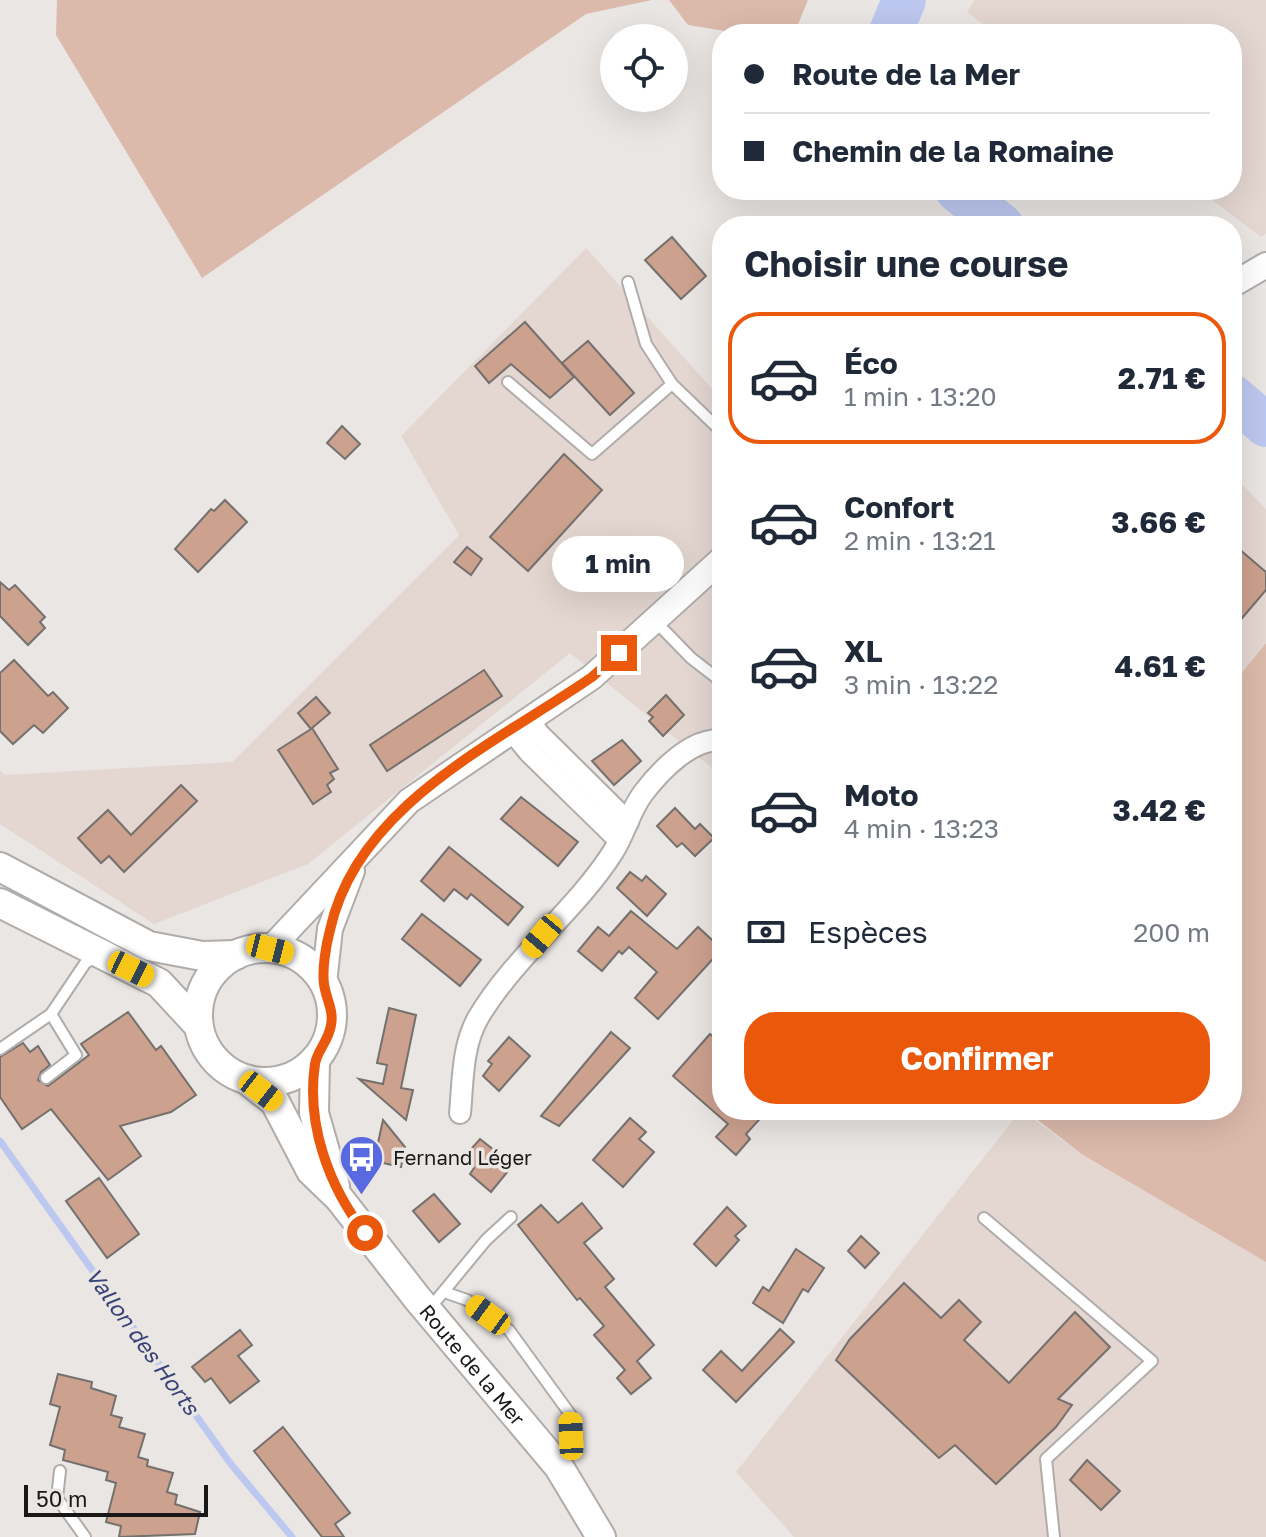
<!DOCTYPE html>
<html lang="fr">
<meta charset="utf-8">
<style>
body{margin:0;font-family:"Golos Text",sans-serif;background:#f2f2f3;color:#1f2937;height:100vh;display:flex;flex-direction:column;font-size:30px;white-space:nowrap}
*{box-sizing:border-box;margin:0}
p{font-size:26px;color:#747a83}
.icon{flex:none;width:44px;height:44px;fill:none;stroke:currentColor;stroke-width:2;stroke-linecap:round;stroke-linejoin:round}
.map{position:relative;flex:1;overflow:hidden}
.side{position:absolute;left:712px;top:216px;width:530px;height:904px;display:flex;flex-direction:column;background:#fff;border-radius:32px;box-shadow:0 8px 32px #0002}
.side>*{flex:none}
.hud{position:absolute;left:712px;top:24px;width:530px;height:176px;border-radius:32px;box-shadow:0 8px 32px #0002;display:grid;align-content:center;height:176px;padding:0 32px;background:#fff}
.fabs{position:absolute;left:600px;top:24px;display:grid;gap:16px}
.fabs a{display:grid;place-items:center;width:88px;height:88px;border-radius:50%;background:#fff;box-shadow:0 8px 32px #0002;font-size:40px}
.scale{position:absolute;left:24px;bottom:20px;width:184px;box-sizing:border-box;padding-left:8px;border:4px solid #191717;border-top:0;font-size:22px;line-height:28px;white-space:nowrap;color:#191717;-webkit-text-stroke:6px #eae6e3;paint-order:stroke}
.end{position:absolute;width:36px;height:36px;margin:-18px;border:10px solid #ea580c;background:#fff;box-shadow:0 0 0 4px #fff}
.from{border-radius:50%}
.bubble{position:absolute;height:56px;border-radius:28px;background:#fff;box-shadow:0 8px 32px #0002;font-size:26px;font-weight:700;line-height:56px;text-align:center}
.car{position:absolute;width:24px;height:48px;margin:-24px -12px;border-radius:10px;box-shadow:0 0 6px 2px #0007;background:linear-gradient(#f5c518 24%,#345 0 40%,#f5c518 0 76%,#345 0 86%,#f5c518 0)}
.hud b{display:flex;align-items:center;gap:28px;height:76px;font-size:30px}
.hud b+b{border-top:2px solid #e0e1e3}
.hud i{width:20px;height:20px;background:#1f2937}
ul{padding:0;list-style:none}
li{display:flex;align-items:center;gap:24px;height:132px;margin:0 16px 12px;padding:0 16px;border:4px solid transparent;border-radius:32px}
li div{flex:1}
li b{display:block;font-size:30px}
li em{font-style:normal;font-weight:700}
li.current{border-color:#ea580c}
li>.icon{width:72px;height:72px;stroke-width:1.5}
h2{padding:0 32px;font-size:36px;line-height:96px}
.pay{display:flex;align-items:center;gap:20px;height:88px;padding:0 32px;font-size:30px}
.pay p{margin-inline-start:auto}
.cta{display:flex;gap:16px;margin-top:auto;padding:16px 32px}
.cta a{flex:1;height:92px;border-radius:32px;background:#ea580c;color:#fff;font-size:32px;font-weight:700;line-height:92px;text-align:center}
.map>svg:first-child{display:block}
.built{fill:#e4d7d2}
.green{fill:#dcbaab}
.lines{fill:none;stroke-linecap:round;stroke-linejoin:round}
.stream{stroke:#bdc8f0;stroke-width:7}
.river{stroke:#bdc8f0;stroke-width:44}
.building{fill:#cca18e;stroke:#74706e;stroke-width:2}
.service-casing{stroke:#b0acaa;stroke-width:14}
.minor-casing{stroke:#b0acaa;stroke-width:24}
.tertiary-casing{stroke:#b0acaa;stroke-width:28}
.secondary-casing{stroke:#b0acaa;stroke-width:32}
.service{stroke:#fff;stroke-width:10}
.minor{stroke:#fff;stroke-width:20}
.tertiary{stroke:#fff;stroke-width:24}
.secondary{stroke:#fff;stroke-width:28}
.route{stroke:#ea580c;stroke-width:10}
.labels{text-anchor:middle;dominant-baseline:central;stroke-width:7;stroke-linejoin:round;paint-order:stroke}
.poi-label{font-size:20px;fill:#191717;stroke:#eae6e3;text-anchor:start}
.street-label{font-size:20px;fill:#191717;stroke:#eae6e3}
.water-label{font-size:22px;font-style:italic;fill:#394377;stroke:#eae6e3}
</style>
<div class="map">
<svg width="1266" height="1537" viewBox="0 0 1266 1537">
<rect width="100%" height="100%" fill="#eae6e3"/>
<g class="built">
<polygon points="974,0 1266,0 1266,234 1261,237 1199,190 1232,190 1232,34 996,34 967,12"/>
<polygon points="586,248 722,400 722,776 570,653 308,864 154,924 0,824 0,771 5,775 232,762 459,535 401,436"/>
<polygon points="1232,474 1266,509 1266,643 1232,685"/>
<polygon points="1021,1110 1083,1155 1266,1262 1266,1537 794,1537 736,1472"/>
</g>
<g class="green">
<polygon points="57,0 652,0 586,14 202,278 56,35"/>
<polygon points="669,0 808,0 794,34 743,34 688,25"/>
<polygon points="1266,643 1266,1262 1083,1155 1025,1110 1232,1110 1232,685"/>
</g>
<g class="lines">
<polyline class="stream" points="0,1141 230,1463 292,1537"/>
<g class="river">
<polyline points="890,34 904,0"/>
<polyline points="957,190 1002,226"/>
<polyline points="1232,396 1266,425"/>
</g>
</g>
<g class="building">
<polygon points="672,237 706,276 681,299 645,260"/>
<polygon points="525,322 574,377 550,398 511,364 489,383 475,366"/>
<polygon points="588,341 634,393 610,415 562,363"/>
<polygon points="342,426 360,444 345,459 327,443"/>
<polygon points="564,454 602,490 528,571 490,537"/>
<polygon points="225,500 247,522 198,572 175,549 211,509 214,511"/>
<polygon points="1232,543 1266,572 1266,590 1232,630"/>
<polygon points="467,547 482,559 471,575 454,562"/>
<polygon points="0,582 9,590 15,585 45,617 40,622 45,628 28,645 0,616"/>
<polygon points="14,660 48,696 53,692 68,708 43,733 34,725 13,744 0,731 0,673"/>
<polygon points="484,670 502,696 387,771 370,745"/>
<polygon points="666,695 684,715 663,736 649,721 653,717 648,713"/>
<polygon points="316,697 330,713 312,728 338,769 330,773 334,779 327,785 331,792 313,804 278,750 311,729 298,713"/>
<polygon points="622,740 641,761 614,785 592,761"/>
<polygon points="181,785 197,801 124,872 109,856 101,863 78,838 108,810 131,835"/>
<polygon points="521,797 578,842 558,866 501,819"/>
<polygon points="675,808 695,829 700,824 714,838 695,856 682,843 677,847 657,826"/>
<polygon points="449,847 523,907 508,925 471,894 467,899 454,889 444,901 421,881"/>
<polygon points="630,872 642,881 646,876 666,894 647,916 617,888"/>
<polygon points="631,911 677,949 698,927 722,949 658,1019 635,998 657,972 629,947 622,954 619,951 602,971 578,951 598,927 609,936"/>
<polygon points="422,914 481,960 460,986 402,939"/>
<polygon points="389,1008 416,1015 401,1088 413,1090 406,1120 359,1079 383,1084 387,1065 377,1063"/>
<polygon points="128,1012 156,1050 161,1046 196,1095 171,1112 120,1126 141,1156 108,1180 51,1109 22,1129 0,1097 0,1057 23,1043 30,1052 38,1046 50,1065 41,1072 38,1080 48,1086 89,1055 81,1044"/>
<polygon points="611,1032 630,1048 559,1126 541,1116"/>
<polygon points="710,1034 722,1044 722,1110 768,1110 746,1134 750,1139 736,1155 716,1137 728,1124 673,1076"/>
<polygon points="509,1037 530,1056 499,1091 483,1076 492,1064 488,1061"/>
<polygon points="630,1118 646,1132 639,1139 654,1152 623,1187 593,1160"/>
<polygon points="383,1120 405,1147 401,1167 374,1161"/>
<polygon points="480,1139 513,1165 491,1192 470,1174 474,1168 463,1158"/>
<polygon points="99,1178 139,1234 107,1258 66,1201"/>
<polygon points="434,1194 460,1224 439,1242 413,1211"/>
<polygon points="582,1203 602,1228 584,1243 614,1279 605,1287 654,1345 637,1361 651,1378 631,1394 617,1378 625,1370 594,1335 604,1326 580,1298 577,1300 518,1225 541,1205 558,1223"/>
<polygon points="727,1207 746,1226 735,1236 739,1240 716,1266 694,1244"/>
<polygon points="861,1236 879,1253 865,1268 848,1251"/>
<polygon points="796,1249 824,1268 808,1292 803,1289 783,1323 753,1303 763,1287 769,1291"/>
<polygon points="904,1283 941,1318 959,1300 981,1322 964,1340 1009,1383 1075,1312 1110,1347 1058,1399 1072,1405 1056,1427 996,1484 955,1445 939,1458 836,1360 850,1339"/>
<polygon points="780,1329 794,1342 736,1402 703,1370 721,1351 742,1371"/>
<polygon points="240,1330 252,1345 238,1356 259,1381 230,1403 211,1378 205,1382 192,1367"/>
<polygon points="58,1374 92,1382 91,1388 116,1396 111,1415 122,1418 119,1427 145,1434 138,1457 148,1460 147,1466 173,1473 167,1492 177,1495 175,1504 200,1512 195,1534 119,1537 121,1526 106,1522 116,1483 106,1480 108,1472 63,1460 65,1450 50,1445 60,1407 50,1404"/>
<polygon points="283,1427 350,1513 335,1524 344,1537 322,1537 254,1451"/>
<polygon points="1087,1460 1120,1491 1101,1510 1070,1480"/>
</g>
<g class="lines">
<defs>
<g id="service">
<polyline points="628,282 646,344 672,384"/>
<polyline points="508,382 592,454 672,384 722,432"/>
<polyline points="656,622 691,658 722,682"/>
<polyline points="0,1049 51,1014 86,962 96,958"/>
<polyline points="46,1078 76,1055 51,1014"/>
<polyline points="984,1218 1152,1361 1046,1459 1054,1537"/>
<polyline points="444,1292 467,1300 509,1330 570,1414 571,1436 561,1462"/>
<polyline points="430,1308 486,1240 511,1217"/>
<polyline points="60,1471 57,1498 85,1537"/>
</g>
<g id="minor">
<polyline points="529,720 539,734 628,822"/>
<polyline points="512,731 529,752 619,840"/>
<path d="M460,1113C463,1081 462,1046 478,1018C514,957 577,909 613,852C625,833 630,810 644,792C662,769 692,738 722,740"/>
</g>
<g id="tertiary">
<polyline points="1232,285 1266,265"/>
<polyline points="270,949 409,801 592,677 722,559"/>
<polyline points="324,983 330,929 352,871"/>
</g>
<g id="secondary">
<polyline points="0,867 149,946 202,956 236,955"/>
<polyline points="0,903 159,983 198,1025"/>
<circle cx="265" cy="1015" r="67"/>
<polyline points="315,1060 314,1113 335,1186"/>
<path id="s1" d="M247,1080L275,1102L311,1171L339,1198L417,1298L559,1467L601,1537"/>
</g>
</defs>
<use href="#service" class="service-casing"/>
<use href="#minor" class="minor-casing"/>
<use href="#tertiary" class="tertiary-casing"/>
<use href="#secondary" class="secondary-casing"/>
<use href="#service" class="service"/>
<use href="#minor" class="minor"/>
<use href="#tertiary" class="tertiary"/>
<use href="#secondary" class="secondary"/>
</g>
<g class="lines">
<path class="route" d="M365,1233C329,1187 306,1124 315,1064C317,1051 329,1040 331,1025C334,1010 326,999 324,984C322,969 326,945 330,930C357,805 495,744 592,677L619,653"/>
</g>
<defs>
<symbol id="bus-pin" viewBox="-11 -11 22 30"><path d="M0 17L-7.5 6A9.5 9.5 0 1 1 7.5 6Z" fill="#596ae1" stroke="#eae6e3"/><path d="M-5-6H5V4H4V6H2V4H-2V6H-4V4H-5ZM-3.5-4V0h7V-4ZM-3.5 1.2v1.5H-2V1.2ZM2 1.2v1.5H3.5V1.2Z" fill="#fff"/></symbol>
</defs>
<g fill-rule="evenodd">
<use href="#bus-pin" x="336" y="1132" width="51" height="69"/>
</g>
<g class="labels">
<g class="poi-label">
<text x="393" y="1157">Fernand Léger</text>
</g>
<g class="street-label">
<text stroke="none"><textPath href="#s1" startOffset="366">Route de la Mer</textPath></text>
</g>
<g class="water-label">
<text transform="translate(143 1341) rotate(54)">Vallon des Horts</text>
</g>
</g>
</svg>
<div class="fabs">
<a><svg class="icon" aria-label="locate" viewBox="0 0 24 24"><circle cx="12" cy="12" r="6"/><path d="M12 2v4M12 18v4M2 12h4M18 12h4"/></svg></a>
</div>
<div class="scale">50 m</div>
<i class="end from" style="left:365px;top:1233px"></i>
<i class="end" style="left:619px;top:653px"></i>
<div class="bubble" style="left:552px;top:536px;width:132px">1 min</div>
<i class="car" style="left:542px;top:936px;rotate:220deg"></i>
<i class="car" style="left:270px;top:949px;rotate:104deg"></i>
<i class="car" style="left:131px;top:969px;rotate:116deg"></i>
<i class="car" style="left:261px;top:1091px;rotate:128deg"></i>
<i class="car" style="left:488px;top:1315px;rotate:306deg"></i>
<i class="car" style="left:571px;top:1436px;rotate:358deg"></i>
<div class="hud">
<b><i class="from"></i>Route de la Mer</b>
<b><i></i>Chemin de la Romaine</b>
</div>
<section class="side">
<h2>Choisir une course</h2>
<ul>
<li class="current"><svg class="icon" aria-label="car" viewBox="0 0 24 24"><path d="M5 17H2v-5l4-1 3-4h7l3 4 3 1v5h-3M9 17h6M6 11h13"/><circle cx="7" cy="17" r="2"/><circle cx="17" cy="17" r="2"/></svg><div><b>Éco</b><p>1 min · 13:20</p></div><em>2.71 €</em></li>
<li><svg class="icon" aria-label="car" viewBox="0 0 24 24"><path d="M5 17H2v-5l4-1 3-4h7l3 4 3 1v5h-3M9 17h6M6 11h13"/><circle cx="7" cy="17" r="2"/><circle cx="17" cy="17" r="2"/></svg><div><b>Confort</b><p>2 min · 13:21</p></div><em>3.66 €</em></li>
<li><svg class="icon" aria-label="car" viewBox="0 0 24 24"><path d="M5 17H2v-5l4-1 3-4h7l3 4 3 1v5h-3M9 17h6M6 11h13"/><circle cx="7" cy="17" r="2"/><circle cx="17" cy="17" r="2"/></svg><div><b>XL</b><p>3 min · 13:22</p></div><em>4.61 €</em></li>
<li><svg class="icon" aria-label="car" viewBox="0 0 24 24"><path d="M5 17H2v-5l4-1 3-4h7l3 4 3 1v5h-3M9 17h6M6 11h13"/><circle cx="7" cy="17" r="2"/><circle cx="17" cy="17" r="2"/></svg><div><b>Moto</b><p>4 min · 13:23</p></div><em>3.42 €</em></li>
</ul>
<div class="pay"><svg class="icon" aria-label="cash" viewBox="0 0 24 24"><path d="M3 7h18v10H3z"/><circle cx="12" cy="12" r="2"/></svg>Espèces<p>200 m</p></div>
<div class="cta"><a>Confirmer</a></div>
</section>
</div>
